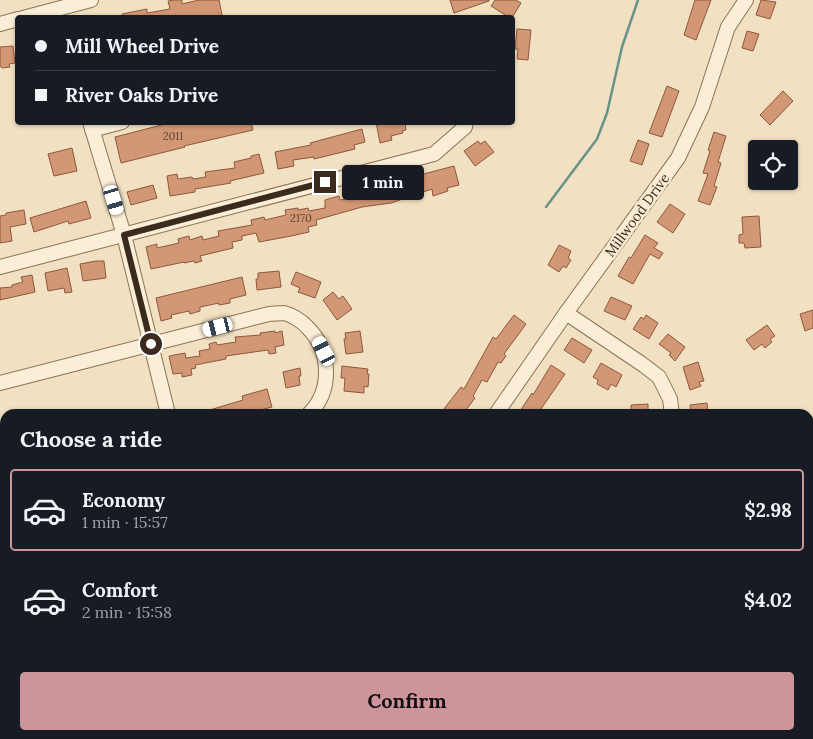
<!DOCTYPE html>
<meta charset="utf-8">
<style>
body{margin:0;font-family:Lora,serif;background:#20242c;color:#f1f3f6;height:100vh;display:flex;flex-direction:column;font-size:19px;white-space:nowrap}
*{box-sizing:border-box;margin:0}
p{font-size:16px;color:#9ea1a6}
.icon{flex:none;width:28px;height:28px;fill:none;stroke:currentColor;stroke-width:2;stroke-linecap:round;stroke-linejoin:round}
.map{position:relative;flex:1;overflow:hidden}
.drawer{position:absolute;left:0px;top:409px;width:814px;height:331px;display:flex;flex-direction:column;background:#171b24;border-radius:15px 15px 0 0;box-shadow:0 1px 4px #0004}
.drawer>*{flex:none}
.guide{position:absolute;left:15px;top:15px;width:500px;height:110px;border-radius:5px;box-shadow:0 1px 4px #0004;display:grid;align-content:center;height:110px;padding:0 20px;background:#171b24}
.buttons{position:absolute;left:748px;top:140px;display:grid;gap:10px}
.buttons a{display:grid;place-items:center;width:50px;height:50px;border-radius:5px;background:#171b24;box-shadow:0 1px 4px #0004;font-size:25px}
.end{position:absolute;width:22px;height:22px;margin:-11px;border:6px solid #3b2a1d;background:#fff;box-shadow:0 0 0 2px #fff}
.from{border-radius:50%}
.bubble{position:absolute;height:35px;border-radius:5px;background:#171b24;box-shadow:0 1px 4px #0004;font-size:16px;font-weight:700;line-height:35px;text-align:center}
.car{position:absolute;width:15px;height:30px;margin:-15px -8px;border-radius:6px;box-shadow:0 0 4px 1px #0007;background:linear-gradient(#fff 24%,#345 0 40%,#fff 0 76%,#345 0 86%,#fff 0)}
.guide b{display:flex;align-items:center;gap:18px;height:48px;font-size:19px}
.guide b+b{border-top:1px solid #363941}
.guide i{width:12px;height:12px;background:#f1f3f6}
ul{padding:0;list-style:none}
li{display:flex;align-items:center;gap:15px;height:82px;margin:0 10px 8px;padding:0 10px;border:2px solid transparent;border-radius:5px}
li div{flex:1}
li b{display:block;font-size:19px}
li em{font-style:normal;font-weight:700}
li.selected{border-color:#cd959a}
li>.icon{width:45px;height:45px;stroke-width:1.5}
h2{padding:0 20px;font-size:22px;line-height:60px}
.cta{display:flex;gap:10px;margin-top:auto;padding:10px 20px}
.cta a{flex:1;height:58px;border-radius:5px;background:#cd959a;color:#111;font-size:20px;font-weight:700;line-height:58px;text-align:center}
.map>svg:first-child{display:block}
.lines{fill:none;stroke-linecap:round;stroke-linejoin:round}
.stream{stroke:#6a9387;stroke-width:2.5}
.building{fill:#d29775;stroke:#8e583b}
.minor-casing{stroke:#8d7157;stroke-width:16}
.minor{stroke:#fbeed6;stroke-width:14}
.route{stroke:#3b2a1d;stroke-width:6}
.labels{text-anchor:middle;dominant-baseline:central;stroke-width:5;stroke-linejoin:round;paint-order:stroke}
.number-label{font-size:11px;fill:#614533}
.street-label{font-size:14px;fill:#3b2a1d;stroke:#f8ebd2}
</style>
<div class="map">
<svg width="813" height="739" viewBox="0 0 813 739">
<rect width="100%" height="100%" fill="#f1e1c2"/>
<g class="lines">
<polyline class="stream" points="546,207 597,139 607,113 622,47 638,0"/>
</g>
<g class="building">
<polygon points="174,0 182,0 182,4 199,0 219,0 222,15 209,18 122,18 122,14 147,9 147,13 170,9 168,1"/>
<polygon points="450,0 489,0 489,1 454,13"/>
<polygon points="495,0 516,0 521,3 512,18 510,18 491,6"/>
<polygon points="695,0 711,0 696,40 684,35"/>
<polygon points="761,0 776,2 770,19 756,15"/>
<polygon points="517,29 531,30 528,60 517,59 518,49 515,49"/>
<polygon points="747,31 759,34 753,51 742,48"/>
<polygon points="13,46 15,63 9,64 10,67 2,68 0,66 0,47"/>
<polygon points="667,86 679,91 662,137 649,133"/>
<polygon points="783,91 793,101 770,125 760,115"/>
<polygon points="173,122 251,122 253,130 184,146 185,147 121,163 115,137"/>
<polygon points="376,122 405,122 406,130 402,131 403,133 391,136 392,140 380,143"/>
<polygon points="362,129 365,142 354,145 355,149 314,159 314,157 293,160 294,166 278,169 275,152 311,145 310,143"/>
<polygon points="714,132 726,136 718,162 721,163 714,186 717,187 710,205 698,201 708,174 703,173 710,151 708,150"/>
<polygon points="638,140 649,144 642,165 630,161"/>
<polygon points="478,141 480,144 485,141 494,152 475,166 464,151"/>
<polygon points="72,148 77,171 54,176 48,154"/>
<polygon points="259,154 264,173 230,181 231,183 195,189 195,192 170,196 167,176 177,174 178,179 192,177 193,179 206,177 205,172 235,168 234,162 251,158 251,156"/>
<polygon points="454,166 459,185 447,188 448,191 433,196 432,189 391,203 362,207 316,220 317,225 308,227 309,232 291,236 259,242 256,233 242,236 242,240 232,242 233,248 200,256 202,261 195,263 194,261 184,263 184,262 151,269 146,247 157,244 157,248 179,243 178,239 189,236 190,240 202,236 203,240 219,236 218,231 252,225 251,220 264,217 265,220 286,215 285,210 298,208 298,210 308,208 309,211 325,208 325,200 339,196 340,200 367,195 366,190 392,185 392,183 416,176"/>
<polygon points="153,185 157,198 131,205 127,192"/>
<polygon points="86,201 91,218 69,224 68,221 34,232 30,218"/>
<polygon points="670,204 685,214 673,233 657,222"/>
<polygon points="24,210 26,224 10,227 12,241 0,243 0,216 6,215 6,213"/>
<polygon points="759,216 761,247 745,248 744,243 739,243 739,235 743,234 742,217"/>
<polygon points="645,235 658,243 654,248 663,253 659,259 650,254 633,284 618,276 629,257 631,258"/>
<polygon points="559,245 571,251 568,258 571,260 566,268 563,266 559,272 548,265"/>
<polygon points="96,261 104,261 106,278 83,281 80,264"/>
<polygon points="67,268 72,292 65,293 64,288 48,291 45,273"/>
<polygon points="279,271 281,287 257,290 256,279 258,279 258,273"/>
<polygon points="296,272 321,282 315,298 298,292 300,288 291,284"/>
<polygon points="32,275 35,292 0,300 0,288 12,287 12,285 23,282 21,277"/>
<polygon points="242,277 246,295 230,299 230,303 219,305 219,303 200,307 200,311 190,314 189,311 171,315 172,318 161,321 156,298"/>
<polygon points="333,292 339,299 343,296 352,309 337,320 323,300"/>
<polygon points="611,297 632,306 625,320 604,311"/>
<polygon points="813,310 813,328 805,331 800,314"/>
<polygon points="514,315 526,324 504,354 506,356 501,363 498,362 487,382 482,380 473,396 475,398 463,414 440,414 461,387 464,389 493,337 496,339"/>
<polygon points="646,315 658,323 649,339 633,329 641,317 644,319"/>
<polygon points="767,325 775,336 770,339 772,342 765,348 762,344 754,350 746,340"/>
<polygon points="275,331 275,333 282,331 284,345 275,347 276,353 269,354 268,350 226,356 226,359 195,365 196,368 191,369 192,375 182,377 182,373 173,374 169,356 185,353 186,358 200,356 199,351 210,349 209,344 216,342 217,345 236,342 235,337 261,335 260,333"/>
<polygon points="360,331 363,352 346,354 344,339 346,339 345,333"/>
<polygon points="668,334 685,347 675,361 669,355 671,353 659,344"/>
<polygon points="572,338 592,350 584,363 564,350"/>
<polygon points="698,362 704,381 699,382 701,386 690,390 683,367"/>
<polygon points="601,363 622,375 616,387 611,384 608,390 597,384 598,380 593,377"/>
<polygon points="551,365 565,374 541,409 548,414 518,414 532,393 533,395"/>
<polygon points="342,366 368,369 367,374 369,374 368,387 364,386 364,393 344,391 345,378 341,378"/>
<polygon points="300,368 301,376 299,376 300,385 286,388 283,372"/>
<polygon points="267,389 272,407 256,411 257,414 203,414 203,412 243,400 242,396"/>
<polygon points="707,403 708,414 691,414 690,405"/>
<polygon points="648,404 648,414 631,414 631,405"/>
</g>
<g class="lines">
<defs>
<g id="minor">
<polyline points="23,18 91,0"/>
<polyline points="0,24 18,19"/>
<polyline points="90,122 124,235 168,414"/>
<polyline points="92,130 122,122"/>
<polyline points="0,267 434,154 465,127 466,122"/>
<polyline points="566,313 642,364 659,377 670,399 672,414"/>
<path d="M0,383L269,314C273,314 279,313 284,313C292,315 302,321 307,327C331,350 333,390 309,414"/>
<polyline points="496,414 566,313 678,158 702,107 728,27 746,0"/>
<polyline points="0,506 5,500"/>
<polyline points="809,601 813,601"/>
<polyline points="0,645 5,643"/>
<polyline points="809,664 813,662"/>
<polyline points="335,735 336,739"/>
<polyline points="472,739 474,735"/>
</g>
</defs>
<use href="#minor" class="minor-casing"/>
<use href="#minor" class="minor"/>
</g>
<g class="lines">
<polyline class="route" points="151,344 124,235 325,182"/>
</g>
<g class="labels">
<g class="number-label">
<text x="173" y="136">2011</text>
<text x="301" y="218">2170</text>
</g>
<g class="street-label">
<text transform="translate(637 215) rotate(-54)">Millwood Drive</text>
</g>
</g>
</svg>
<div class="buttons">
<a><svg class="icon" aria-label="locate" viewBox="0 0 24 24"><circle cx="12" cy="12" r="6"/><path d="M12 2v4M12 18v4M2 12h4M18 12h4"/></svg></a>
</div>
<i class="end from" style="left:151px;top:344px"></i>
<i class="end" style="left:325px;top:182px"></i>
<div class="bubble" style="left:342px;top:165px;width:82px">1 min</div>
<i class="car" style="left:114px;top:200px;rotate:163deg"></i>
<i class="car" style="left:218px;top:327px;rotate:256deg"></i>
<i class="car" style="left:324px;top:351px;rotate:333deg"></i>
<div class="guide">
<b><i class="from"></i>Mill Wheel Drive</b>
<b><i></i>River Oaks Drive</b>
</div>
<section class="drawer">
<h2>Choose a ride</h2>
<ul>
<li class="selected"><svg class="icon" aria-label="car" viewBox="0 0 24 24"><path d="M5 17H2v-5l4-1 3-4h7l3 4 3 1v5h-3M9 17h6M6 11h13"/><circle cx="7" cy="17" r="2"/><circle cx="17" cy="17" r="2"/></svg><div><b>Economy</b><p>1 min · 15:57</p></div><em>$2.98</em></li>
<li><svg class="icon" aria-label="car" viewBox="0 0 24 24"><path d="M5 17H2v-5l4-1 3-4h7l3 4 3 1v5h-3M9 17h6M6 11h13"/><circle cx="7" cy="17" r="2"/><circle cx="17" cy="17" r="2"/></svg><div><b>Comfort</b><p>2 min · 15:58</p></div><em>$4.02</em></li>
</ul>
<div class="cta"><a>Confirm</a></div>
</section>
</div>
